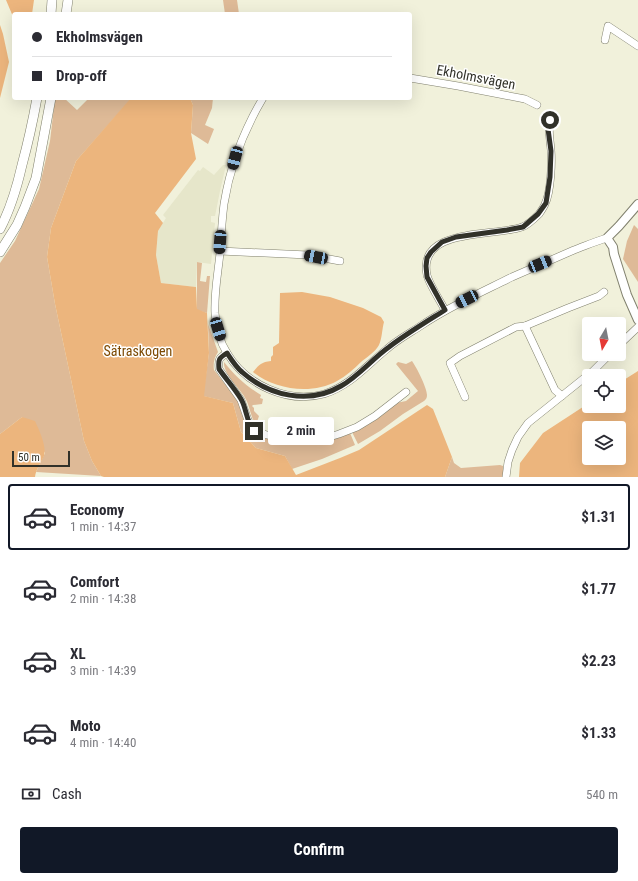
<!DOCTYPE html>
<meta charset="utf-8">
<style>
body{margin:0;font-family:"Roboto Condensed",sans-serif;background:#f2f2f3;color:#2b2b33;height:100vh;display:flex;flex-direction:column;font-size:15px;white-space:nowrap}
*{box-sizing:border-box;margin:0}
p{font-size:13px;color:#7c7c81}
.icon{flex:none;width:22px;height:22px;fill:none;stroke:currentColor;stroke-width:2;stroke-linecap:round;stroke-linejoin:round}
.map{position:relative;height:477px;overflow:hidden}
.side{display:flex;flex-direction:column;background:#fff;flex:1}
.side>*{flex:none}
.banner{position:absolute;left:12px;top:12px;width:400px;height:88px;border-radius:4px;box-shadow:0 4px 16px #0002;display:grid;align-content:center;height:88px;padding:0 20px;background:#fff}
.needle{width:26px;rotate:190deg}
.fabs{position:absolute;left:582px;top:317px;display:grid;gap:8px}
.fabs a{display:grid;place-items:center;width:44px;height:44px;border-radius:4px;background:#fff;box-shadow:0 4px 16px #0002;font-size:20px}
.scale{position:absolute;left:12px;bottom:10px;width:58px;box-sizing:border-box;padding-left:4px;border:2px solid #313129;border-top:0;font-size:11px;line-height:14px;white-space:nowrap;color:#313129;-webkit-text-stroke:3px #fff;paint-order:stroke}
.end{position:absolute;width:18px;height:18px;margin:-9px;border:5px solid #313129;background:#fff;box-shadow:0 0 0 2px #fff}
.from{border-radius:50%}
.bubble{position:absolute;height:28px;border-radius:4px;background:#fff;box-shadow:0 4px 16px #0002;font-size:13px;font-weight:700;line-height:28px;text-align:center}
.car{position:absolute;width:12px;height:24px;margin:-12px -6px;border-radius:5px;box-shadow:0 0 3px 1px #0007;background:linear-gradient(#222 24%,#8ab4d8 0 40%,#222 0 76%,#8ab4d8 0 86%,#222 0)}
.banner b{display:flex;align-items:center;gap:14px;height:38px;font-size:15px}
.banner b+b{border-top:1px solid #e1e1e2}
.banner i{width:10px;height:10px;background:#2b2b33}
ul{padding:7px 0 0;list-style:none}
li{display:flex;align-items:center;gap:12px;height:66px;margin:0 8px 6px;padding:0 12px;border:2px solid transparent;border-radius:4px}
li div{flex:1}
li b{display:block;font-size:15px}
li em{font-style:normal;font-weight:700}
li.selected{border-color:#111827}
li>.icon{width:36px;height:36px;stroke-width:1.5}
.pay{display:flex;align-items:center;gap:10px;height:44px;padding:0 20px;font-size:15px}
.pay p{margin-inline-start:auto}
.primary-button{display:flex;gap:8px;margin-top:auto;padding:8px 20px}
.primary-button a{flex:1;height:46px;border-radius:4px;background:#111827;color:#fff;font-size:16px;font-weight:700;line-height:46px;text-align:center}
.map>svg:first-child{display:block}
.built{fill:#e6e6ca}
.green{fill:#deba97}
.forest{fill:#ecb57d;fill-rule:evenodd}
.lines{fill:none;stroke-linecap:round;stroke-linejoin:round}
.minor-casing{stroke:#81816e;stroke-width:8}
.tertiary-casing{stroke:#81816e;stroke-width:10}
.secondary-casing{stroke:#81816e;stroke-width:10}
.minor{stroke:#fff;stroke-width:7}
.tertiary{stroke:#fff;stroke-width:8}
.secondary{stroke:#fff;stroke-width:9}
.route{stroke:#313129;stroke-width:5}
.labels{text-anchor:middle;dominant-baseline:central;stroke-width:3;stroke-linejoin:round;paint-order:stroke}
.street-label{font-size:14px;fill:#313129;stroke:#fff}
.park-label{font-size:14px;fill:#7d4a03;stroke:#fff}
</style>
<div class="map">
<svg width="638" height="477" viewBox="0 0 638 477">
<rect width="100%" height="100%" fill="#f1f1db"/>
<polygon class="built" points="223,165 226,165 220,191 215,216 211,216 211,222 215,223 211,264 197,262 196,287 161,283 156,255 158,231 166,218 163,215 198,170 200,171 203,167 214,175"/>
<g class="green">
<polygon points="223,0 237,0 239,14 225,14"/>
<polygon points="55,98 64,98 77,110 89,98 132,98 76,161 51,228 47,257 55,304 84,441 92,461 101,476 36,472 45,453 22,417 0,434 0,263 15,241 39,189 50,141"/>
<polygon points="190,98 213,98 212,108 205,125 214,129 208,144 191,133 193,105"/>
<polygon points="634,225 638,229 638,282 623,259 627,241"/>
<polygon points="197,262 202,263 200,281 206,282 207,276 210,276 207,313 197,310"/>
<path d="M208,324L218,352C214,358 213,364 214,370L239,402L244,420L247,427L254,435L262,438L299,443H317L350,433L355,445L322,459L292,469L285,456L256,448L241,432L233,403L203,396L209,353Z"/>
<path d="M412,361C417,368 427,388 427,395C427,398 426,399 424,401L403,414L380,431L358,444L352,432L369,424L385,413L396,403L406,401L418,391L396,364L398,362L406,364Z"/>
<path d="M224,362C235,376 246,386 261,395L260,398L263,399L262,404L253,405L252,406L254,408V411L259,416L256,425C250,416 250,405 244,396C238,387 223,373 224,362Z"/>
<polygon points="452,457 454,463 461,468 500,465 503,466 503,477 445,477"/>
</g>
<g class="forest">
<polygon points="6,0 34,0 32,14 14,14 14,19"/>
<polygon points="0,25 3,34 9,62 0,98"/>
<polygon points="131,98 190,98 193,105 191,133 196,159 155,213 163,223 158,231 156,255 161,283 196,287 197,309 207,313 209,353 204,396 233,403 241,432 256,448 285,456 296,475 340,458 359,450 427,405 433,409 452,457 445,477 104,477 101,476 92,461 84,441 55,304 47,257 51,228 76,161"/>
<path d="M302,292L330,297L363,308L381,317L384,322C382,329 382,339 379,345C376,351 366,358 361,362C354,369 346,376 337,381C312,395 275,390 253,372C259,365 261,362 271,361V357L273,355V347L279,343L280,293Z"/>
<path d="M638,371V477H519L520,463L543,433L589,403V406H619V383ZM589,428H619V458H589Z"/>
<path d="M22,417L35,421C39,430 47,446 44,456C41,463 36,469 35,477H0V434Z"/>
</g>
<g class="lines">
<defs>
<g id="minor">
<polyline points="605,40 608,26 638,46"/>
<polyline points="410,78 458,86 525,99 537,105"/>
<path d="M263,98C244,130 230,167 224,204C222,220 221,236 220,253C218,273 214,293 215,313C216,326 220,342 227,353C246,385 288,404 324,394C350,386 367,365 387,349C397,340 410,333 422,325C450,306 482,292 512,277C533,268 553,259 574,250C585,246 596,241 607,238"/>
<polyline points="220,251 308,255 340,261"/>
<path d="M445,310C441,302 429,284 427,275C417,227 494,237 522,227C528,225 535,218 539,214C541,211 544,207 545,204C551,192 552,162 551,150C550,138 548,131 550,120"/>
<polyline points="525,326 555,390 562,396"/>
<polyline points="619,345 638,327"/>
<path d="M227,353C219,358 218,359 219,369L241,400L248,420L252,428L257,432L274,437L303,440L326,438L339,434L357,427L375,416L406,392"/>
<polyline points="465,397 450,363 460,356 516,327 525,326 568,308 599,296 604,292"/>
<polyline points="506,477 508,462 512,450 518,437 528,423 593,371 610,354"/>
</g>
<polyline id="tertiary" points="638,204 619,226 607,238 613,247 614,254 627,295 638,320"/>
<g id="secondary">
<polyline points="51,14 52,0"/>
<polyline points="66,14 68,0"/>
<path d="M0,229C11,208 17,187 22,165C28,143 33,120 37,98"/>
<polyline points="0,252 17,225 25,207 36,178 51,98"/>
</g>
</defs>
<use href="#minor" class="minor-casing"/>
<use href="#tertiary" class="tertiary-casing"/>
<use href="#secondary" class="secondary-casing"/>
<use href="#minor" class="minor"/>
<use href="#tertiary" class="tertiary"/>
<use href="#secondary" class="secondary"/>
</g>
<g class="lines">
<path class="route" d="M254,431C246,422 247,409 241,399C235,389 226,379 219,369C218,359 219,358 227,353C231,359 236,367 242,372C269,396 309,405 341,386C359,376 372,359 389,347C406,334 426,322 445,310L427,277L426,266L427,258L431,252L442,242L456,237L507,230L523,227L538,214L546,203L550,177L551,151L548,129L550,120"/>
</g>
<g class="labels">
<g class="street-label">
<text transform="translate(476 77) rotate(11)">Ekholmsvägen</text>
</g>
<g class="park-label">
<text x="138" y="351">Sätraskogen</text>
</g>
</g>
</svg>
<div class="fabs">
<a><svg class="needle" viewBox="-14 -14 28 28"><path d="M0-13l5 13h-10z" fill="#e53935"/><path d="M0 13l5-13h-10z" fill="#7c7c81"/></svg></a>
<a><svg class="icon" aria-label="locate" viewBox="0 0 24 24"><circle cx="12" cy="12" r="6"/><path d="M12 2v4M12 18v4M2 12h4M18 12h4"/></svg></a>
<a><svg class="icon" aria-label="layers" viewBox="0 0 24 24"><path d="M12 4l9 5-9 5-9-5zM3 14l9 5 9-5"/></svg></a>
</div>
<div class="scale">50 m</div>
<i class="end from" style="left:550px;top:120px"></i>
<i class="end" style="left:254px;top:431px"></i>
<div class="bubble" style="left:268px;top:417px;width:66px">2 min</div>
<i class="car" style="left:235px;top:158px;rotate:195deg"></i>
<i class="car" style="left:220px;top:242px;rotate:184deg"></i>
<i class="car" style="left:316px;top:257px;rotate:281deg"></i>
<i class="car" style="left:540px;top:264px;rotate:68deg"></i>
<i class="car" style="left:467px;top:299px;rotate:243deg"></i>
<i class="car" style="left:218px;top:329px;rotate:163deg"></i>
<div class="banner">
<b><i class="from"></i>Ekholmsvägen</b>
<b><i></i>Drop-off</b>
</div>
</div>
<section class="side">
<ul>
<li class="selected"><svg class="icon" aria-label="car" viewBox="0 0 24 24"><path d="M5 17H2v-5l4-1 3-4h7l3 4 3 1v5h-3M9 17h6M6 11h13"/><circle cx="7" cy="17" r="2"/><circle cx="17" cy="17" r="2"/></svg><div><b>Economy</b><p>1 min · 14:37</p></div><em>$1.31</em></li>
<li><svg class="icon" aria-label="car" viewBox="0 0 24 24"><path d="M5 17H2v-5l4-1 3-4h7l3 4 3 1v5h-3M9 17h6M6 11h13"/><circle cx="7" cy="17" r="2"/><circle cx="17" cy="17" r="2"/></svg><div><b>Comfort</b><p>2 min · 14:38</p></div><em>$1.77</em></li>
<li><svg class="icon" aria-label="car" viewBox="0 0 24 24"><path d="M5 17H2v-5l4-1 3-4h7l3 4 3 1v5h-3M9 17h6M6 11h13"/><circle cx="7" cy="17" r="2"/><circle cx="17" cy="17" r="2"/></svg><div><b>XL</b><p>3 min · 14:39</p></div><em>$2.23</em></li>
<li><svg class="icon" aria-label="car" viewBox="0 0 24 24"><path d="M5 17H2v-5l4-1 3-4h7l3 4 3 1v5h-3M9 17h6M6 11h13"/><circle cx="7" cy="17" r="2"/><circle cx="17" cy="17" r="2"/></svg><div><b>Moto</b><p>4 min · 14:40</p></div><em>$1.33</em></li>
</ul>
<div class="pay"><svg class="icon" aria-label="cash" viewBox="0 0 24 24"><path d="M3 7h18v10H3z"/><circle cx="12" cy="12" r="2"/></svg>Cash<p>540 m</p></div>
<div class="primary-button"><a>Confirm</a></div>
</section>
